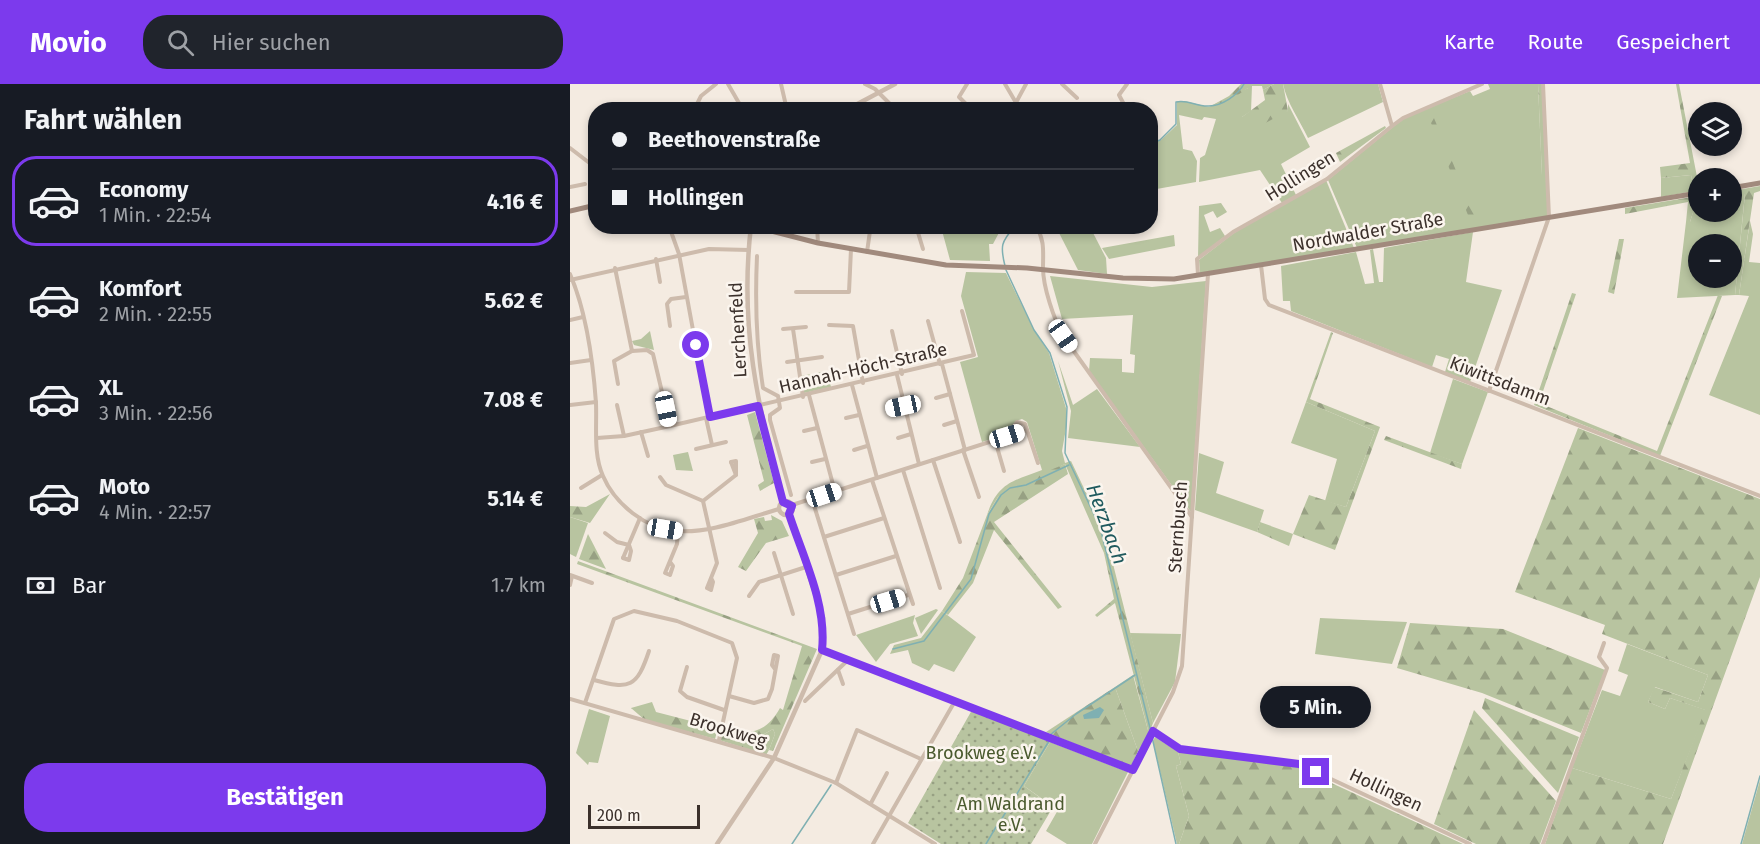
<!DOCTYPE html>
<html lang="de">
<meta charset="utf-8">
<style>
body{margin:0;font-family:"Fira Sans",sans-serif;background:#20242c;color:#f1f3f6;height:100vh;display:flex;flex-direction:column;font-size:22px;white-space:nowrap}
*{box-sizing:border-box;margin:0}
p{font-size:20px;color:#9ea1a6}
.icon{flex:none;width:33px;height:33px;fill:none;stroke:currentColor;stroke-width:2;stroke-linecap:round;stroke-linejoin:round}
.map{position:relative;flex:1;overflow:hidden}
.panel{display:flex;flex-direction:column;background:#171b24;width:570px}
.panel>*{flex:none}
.banner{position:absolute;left:18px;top:18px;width:570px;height:132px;border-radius:24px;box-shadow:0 3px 9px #0003;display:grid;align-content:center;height:132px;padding:0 24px;background:#171b24}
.fabs{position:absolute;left:1118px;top:18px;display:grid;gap:12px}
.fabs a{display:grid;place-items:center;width:54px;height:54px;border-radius:50%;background:#171b24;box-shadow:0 3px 9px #0003;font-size:30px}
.scale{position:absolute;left:18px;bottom:15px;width:112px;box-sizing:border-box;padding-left:6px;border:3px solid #3b302b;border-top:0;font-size:16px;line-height:21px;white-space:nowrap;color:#3b302b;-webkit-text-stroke:4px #fbf5ee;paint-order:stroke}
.end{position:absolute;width:27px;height:27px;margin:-14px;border:8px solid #7c3aed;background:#fff;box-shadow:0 0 0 3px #fff}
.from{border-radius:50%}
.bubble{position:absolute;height:42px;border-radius:21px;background:#171b24;box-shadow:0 3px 9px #0003;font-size:20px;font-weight:700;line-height:42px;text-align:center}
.car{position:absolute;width:18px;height:36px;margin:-18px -9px;border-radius:8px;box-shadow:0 0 4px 2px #0007;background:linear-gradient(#fff 24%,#345 0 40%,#fff 0 76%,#345 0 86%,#fff 0)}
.banner b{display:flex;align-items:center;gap:21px;height:57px;font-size:22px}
.banner b+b{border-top:2px solid #363941}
.banner i{width:15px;height:15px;background:#f1f3f6}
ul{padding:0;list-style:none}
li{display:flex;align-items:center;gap:18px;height:90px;margin:0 12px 9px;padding:0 12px;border:3px solid transparent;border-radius:24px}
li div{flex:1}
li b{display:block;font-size:22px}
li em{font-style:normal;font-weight:700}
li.current{border-color:#7c3aed}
li>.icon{width:54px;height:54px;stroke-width:1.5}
h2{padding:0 24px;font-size:27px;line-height:72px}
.pay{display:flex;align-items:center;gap:15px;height:66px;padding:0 24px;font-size:22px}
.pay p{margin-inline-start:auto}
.cta{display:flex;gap:12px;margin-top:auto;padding:12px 24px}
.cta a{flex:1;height:69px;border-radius:24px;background:#7c3aed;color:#fff;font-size:24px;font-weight:700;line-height:69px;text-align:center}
header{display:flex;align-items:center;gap:36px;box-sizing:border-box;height:84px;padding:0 30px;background:#7c3aed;color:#fff}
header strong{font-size:28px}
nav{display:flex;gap:33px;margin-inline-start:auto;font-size:21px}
.search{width:420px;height:54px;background:#20242c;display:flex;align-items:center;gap:15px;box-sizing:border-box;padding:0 21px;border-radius:24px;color:#9ea1a6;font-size:22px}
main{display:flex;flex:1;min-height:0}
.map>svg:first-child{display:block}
.green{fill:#b8c4a0;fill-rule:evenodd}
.forest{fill:url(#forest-firs);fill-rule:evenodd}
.garden{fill:url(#garden-dots)}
.water{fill:#7fb0b2}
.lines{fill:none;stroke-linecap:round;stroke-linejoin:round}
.stream{stroke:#7fb0b2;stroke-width:1.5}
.minor{stroke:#cdbbac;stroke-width:4}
.tertiary{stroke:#cdbbac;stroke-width:4.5}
.secondary{stroke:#a18a7d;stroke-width:5}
.route{stroke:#7c3aed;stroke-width:8}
.labels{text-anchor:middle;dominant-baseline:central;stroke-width:5;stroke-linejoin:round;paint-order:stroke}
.street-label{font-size:18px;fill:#3b302b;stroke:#fbf5ee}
.park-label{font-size:18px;fill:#4a5a2e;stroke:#fbf5ee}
.water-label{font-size:20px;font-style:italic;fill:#1f5a5e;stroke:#fbf5ee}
</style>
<header>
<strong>Movio</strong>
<div class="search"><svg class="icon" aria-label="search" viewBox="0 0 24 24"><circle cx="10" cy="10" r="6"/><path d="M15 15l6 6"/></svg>Hier suchen</div>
<nav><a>Karte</a><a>Route</a><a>Gespeichert</a></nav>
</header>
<main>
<section class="panel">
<h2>Fahrt wählen</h2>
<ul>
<li class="current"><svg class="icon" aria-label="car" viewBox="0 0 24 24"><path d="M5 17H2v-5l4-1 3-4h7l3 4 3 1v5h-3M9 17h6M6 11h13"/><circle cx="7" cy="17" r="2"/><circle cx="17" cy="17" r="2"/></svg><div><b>Economy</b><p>1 Min. · 22:54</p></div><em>4.16 €</em></li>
<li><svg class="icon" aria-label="car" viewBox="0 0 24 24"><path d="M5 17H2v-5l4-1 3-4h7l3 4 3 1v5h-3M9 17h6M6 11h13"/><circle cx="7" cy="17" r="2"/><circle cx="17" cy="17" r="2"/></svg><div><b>Komfort</b><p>2 Min. · 22:55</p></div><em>5.62 €</em></li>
<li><svg class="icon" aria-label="car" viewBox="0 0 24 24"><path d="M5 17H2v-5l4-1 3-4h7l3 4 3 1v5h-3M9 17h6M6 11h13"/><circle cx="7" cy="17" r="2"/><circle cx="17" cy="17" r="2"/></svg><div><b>XL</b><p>3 Min. · 22:56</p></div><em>7.08 €</em></li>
<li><svg class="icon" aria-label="car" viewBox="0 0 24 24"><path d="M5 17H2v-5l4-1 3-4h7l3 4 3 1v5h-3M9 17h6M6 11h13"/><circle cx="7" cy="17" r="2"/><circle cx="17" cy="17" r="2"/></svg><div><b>Moto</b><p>4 Min. · 22:57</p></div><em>5.14 €</em></li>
</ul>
<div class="pay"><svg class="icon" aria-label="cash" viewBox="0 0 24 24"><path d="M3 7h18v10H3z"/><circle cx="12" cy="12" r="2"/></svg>Bar<p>1.7 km</p></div>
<div class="cta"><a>Bestätigen</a></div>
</section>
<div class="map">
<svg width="1190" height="760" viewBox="0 0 1190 760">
<defs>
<pattern id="forest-firs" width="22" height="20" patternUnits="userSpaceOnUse" patternTransform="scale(1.5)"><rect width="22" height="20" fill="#b8c4a0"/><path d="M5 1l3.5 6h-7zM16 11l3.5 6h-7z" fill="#97a083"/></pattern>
<pattern id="garden-dots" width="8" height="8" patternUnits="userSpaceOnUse" patternTransform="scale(1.5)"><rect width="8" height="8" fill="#b8c4a0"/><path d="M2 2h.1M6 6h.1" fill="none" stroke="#97a083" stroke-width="1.8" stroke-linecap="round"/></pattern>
</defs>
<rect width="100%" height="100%" fill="#f4ebe1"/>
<g class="green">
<polygon points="678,0 704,0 693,6 692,2 682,2 681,27 672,33 718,27 718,20 740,63 711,80 726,111 712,119 690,86 629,98 630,74 635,71 646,35 634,33 632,36 609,31 613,65 622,67 627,77 626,98 581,106 581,60 591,56 607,41 607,18 614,17 639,23 678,4"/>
<path d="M713,0H808L813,18L738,54C729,35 717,19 713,0Z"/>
<polygon points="918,0 968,0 972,91 976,91 978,132 787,164 758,96 834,34 900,7 903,12 920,5"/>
<polygon points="1121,91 1124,107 1091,113 1091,94"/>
<polygon points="756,96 784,164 630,189 629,176 664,149"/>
<path d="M1175,109L1165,211L1107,214L1116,138H1120L1126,118L1128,117V128H1161V112ZM1128,160H1161V194H1128Z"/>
<polygon points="651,119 657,128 647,134 643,127 634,131 640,148 650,144 655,152 628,174 629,122"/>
<polygon points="1180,137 1183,150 1179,178 1190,179 1190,331 1139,311 1179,212 1169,211"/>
<polygon points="371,143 371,142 432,143 423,160 419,160 420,177 380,176"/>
<polygon points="486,143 520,143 536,174 537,190 508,186"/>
<polygon points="903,148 896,198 932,206 900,298 875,288 879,275 866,271 862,283 721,227 720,217 713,217 711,182 786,168 795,200 804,199 800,166 803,165 809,198 813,198 814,164"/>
<polygon points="604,151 605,162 539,175 532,164"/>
<path d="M396,188L436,189L464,246L479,269L496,324L497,339L492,367L495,379L501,377L531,440L540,468L534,469L495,380L428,413L417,431C428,398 444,397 472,386L457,338L452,335L446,337L435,351L412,358L390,278L408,273L391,212Z"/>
<polygon points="480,192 582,203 636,197 621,428 519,287 520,274 552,275 552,288 564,289 565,271 560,270 563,231 492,235"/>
<polygon points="80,247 84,266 64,261 62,257 71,255"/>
<polygon points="488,277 503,321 527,305 570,363 498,354 501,327"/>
<polygon points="257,287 261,303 234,309 231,292"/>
<polygon points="883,295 918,308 892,380 860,369"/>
<polygon points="736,318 805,347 776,423 755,417 767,375 721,359"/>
<polygon points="118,368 123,387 106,386 103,371"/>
<polygon points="629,369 654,378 646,409 694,426 687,448 625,426"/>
<polygon points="0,433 18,439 6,473 0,470"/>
<polygon points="366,525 368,526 351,550 345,534"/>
<polygon points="372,527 406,553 384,588 364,580 359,587 342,579 338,566 320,570 324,561 351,554"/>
<polygon points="345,531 343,539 348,552 320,560 306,578 286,551"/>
<polygon points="750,534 837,538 822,580 745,570"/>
<polygon points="560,549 611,550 605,598 583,639"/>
<polygon points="1057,560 1138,591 1128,618 1085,603 1078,618 1095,625 1100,614 1136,626 1101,715 1002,684 1032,606 1050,612 1058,591 1048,587"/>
<polygon points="563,591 579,650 568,667 545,603"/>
<polygon points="19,625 40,632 28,679 19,678 18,681 6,669"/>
<polygon points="203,645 205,650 199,666 184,656"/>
<polygon points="585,653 608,668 611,680 606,682 619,732 609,760 607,760 583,657"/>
<polygon points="480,658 558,688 522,760 497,760 476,747 488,726 454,702"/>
<polygon points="1190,696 1190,760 1172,760"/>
</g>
<g class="forest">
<polygon points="671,0 678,0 678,4 662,15 639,23 659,12"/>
<polygon points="704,0 713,0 718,27 682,46 672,33 695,16 693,6"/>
<polygon points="968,0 972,0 976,91 972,92"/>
<polygon points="1106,0 1109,0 1128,98 1128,107 1124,107 1121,91 1091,94 1090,83 1120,79"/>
<polygon points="861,27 908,139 902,141 857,29"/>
<polygon points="815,42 816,44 770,78 766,69"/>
<polygon points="1190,102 1190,107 1184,109 1169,211 1165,211 1175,110 1161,112 1161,107"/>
<polygon points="1128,112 1120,138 1116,138 1118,118 1055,130 1055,124"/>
<polygon points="1049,155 1054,155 1044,210 1038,208"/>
<polygon points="1002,209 1006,210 969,319 1087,367 1148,211 1152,212 1090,372 964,321"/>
<polygon points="761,248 763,249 740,315 810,343 765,466 723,450 719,462 687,448 690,438 723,450 739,411 776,423 805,347 736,318"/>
<polygon points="185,328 204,399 190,407 188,401 194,397 177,331"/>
<polygon points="1008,344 1190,415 1190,493 1093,760 975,760 1002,684 1101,715 1135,626 1100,614 1095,625 1078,618 1084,603 1128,618 1138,591 1032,550 1035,541 945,508"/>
<polygon points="816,352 892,380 891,385 814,356"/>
<polygon points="495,380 498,390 424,438 492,523 488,525 424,446 403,499 378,531 372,527 393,494 417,431 428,413 437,404"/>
<polygon points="40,410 20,439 0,433 0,422 16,423"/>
<polygon points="201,431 212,437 219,452 196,459 176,487 168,483 188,449 184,435 194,433 195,437 202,436"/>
<polygon points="18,450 36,485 9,475"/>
<polygon points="540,468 583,639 579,650 545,519 527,533 525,531 544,515 534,469"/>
<path d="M8,477L247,565L203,667L199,666L196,671L149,656L153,645C181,651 195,650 210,624L213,626L232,562L7,480ZM203,645L205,650L199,666L184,656Z"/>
<polygon points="840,539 933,545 1035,586 1011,649 912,609 827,584"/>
<polygon points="545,603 568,667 561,683 476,648"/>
<polygon points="915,614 1009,653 988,709 912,624"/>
<polygon points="82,618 86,628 148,644 145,655 75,636 61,624"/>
<polygon points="904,626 986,717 970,760 906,760 864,740"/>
<polygon points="608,668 727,683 893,760 609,760 619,732 606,682 611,680"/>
</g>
<polygon class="garden" points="402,626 480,658 454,702 483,723 461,760 371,760 338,739"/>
<polygon class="water" points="530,623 534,626 529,634 514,635 513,631"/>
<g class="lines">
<g class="stream">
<path d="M580,60L590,56L606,40V18C618,15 627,23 639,22C652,22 668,11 674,0"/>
<path d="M435,182C430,162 431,158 445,142"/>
<polyline points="436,186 464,246 480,269 497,323 495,369 530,443 581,648"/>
<polyline points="323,565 354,557 401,495 419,430 431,411 440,404 456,401 499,381"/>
<polyline points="480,651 506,630 565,591"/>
<polyline points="582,653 606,760"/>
<polyline points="428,741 479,657"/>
<polyline points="222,760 261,701"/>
<polyline points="416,760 426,743"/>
<polyline points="1171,760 1190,692"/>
</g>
<g class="minor">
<polyline points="158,0 173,26"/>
<polyline points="211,0 217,26"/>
<polyline points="295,0 305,5 320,20 337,26"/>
<polyline points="397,0 389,13 402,26"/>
<polyline points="435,0 445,17"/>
<polyline points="492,0 507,14"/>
<polyline points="557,0 549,11 557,26"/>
<polyline points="124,26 131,12 146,0"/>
<polyline points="163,26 171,21"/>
<polyline points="442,26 456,0"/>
<polyline points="822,42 833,34 912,0"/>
<polyline points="0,64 26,84"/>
<polyline points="0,103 15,100"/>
<polyline points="99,142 109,170 139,333"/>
<polyline points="247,142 248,159"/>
<polyline points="346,142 353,165"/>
<path d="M466,142C475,157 473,167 473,184C473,203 484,235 493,252L622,433"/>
<polyline points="300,147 325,142"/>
<polyline points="297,168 300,147 297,142"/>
<path d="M187,172C185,216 186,260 193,304L208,312L210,324L200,331V336L221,411"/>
<polyline points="86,175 90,198"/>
<polyline points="691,181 695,215 699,221 1190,412"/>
<polyline points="45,184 62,267 77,266 83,270 100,342"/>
<path d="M0,190C17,229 23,277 26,319C27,343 23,370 33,392C45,420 76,445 106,447C140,450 177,434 209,425"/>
<polyline points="628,191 627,175 663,148 757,95 822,42 810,0"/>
<polyline points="0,196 139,165 179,166"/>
<polyline points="226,208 279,208 281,165"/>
<polyline points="0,236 13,233"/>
<polyline points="358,237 370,280"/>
<polyline points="259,241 283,242 293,299"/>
<polyline points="100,242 97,220 101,215 116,213"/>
<polyline points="213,245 236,243"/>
<polyline points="223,245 233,313"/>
<polyline points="322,247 332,290"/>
<polyline points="217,278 252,273"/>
<polyline points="0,279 21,276"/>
<polyline points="372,280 395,366"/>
<polyline points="327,291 349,380"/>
<polyline points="48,300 44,277 62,267"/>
<polyline points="282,301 307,394"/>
<polyline points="919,307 979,133 973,0"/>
<polyline points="239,311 265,408"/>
<polyline points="366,314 380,310"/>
<polyline points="0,321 26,318"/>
<polyline points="47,321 54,352"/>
<polyline points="320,325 333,322"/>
<polyline points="136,334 142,361"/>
<polyline points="276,334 289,331"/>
<polyline points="374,341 387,337"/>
<polyline points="457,346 468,379"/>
<polyline points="234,347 247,344"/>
<polyline points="71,348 78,372"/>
<polyline points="27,354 54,352 100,342 404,271 392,227"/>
<polyline points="328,354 341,350"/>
<polyline points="425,356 434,387"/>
<polyline points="126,365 156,358"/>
<polyline points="284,366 297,362"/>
<polyline points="393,366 409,413"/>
<polyline points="363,376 390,458"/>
<polyline points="161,378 166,391"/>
<polyline points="242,378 255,375"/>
<polyline points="333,386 370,504"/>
<polyline points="90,393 96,401 133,417 147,479 137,504 141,506 143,498 141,494"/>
<polyline points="302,396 343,520"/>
<polyline points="11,404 32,391"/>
<polyline points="242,415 284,550"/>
<polyline points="133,417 166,391 166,377 161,378"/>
<polyline points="222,421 457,346 455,340 447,338 437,352"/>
<polyline points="35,449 47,458 59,461 61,467 59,476 53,474"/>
<polyline points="254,453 314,434"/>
<polyline points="204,469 223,530"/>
<polyline points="53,474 70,434"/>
<polyline points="100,478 103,482 100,491 95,489 107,460 108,447"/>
<polyline points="0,491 22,499"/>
<polyline points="266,491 326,472"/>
<polyline points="0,501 2,492"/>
<polyline points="179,512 189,498 236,483"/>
<polyline points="278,530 338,511"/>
<polyline points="252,566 563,686"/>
<polyline points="117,583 110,607 117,613 154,626"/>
<polyline points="268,586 273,600"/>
<path d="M24,596C60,606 67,603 79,567"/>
<polyline points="159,612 184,619 198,615 202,605 208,572 204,571 202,581 205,585"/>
<polyline points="0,615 204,674 266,699 365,760"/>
<polyline points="235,617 278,576"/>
<polyline points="15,619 44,535 64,527 107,537 162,559 167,574 149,656"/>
<polyline points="583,647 610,665 729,680 900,760"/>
<polyline points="266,699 287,646 351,675"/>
<polyline points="301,719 317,689"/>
<polyline points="303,760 385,617"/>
<polyline points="525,760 603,608 612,582 638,190"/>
<polyline points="973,760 1037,584 1029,573 1034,559"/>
</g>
<g class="tertiary">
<polyline points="276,26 325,0"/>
<path d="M181,142C169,244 188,321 213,418"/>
<circle cx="216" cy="424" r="7"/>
<polyline points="147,760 204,674 252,566 253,534 219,430"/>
</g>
<g class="secondary">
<polyline points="1161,104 1190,99"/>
<polyline points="0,127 26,121"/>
<polyline points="182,142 248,159 376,181 457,184 553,194 604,195 1128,109"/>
</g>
</g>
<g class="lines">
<path class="route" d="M126,261L140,333L188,322L213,418L222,422L219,430C233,473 257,520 252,566L563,686L583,647L610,665L729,680L746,688"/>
</g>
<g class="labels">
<g class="street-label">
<text transform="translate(730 92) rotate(-32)">Hollingen</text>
<text transform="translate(798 148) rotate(-10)">Nordwalder Straße</text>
<text transform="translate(168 246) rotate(-93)">Lerchenfeld</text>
<text transform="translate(293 284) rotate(-13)">Hannah-Höch-Straße</text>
<text transform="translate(930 297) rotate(21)">Kiwittsdamm</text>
<text transform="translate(608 443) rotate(-86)">Sternbusch</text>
<text transform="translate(158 646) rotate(17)">Brookweg</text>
<text transform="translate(816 706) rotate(25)">Hollingen</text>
</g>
<g class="park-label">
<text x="411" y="669">Brookweg e.V.</text>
<text x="441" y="720">Am Waldrand<tspan x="441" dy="21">e.V.</tspan></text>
</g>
<g class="water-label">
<text transform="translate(537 440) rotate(70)">Herzbach</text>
</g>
</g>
</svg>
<div class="fabs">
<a><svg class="icon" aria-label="layers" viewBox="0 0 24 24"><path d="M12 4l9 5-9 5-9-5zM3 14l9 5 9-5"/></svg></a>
<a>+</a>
<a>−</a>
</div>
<div class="scale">200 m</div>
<i class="end from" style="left:126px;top:261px"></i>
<i class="end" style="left:746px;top:688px"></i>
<div class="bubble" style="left:690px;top:602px;width:111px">5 Min.</div>
<i class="car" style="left:493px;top:252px;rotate:145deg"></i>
<i class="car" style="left:333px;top:322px;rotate:258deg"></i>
<i class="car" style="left:96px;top:325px;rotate:168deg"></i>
<i class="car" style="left:437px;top:352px;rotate:73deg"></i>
<i class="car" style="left:254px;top:411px;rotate:72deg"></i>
<i class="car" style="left:95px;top:445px;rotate:99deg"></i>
<i class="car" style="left:318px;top:517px;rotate:73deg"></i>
<div class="banner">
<b><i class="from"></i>Beethovenstraße</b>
<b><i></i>Hollingen</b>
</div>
</div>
</main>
